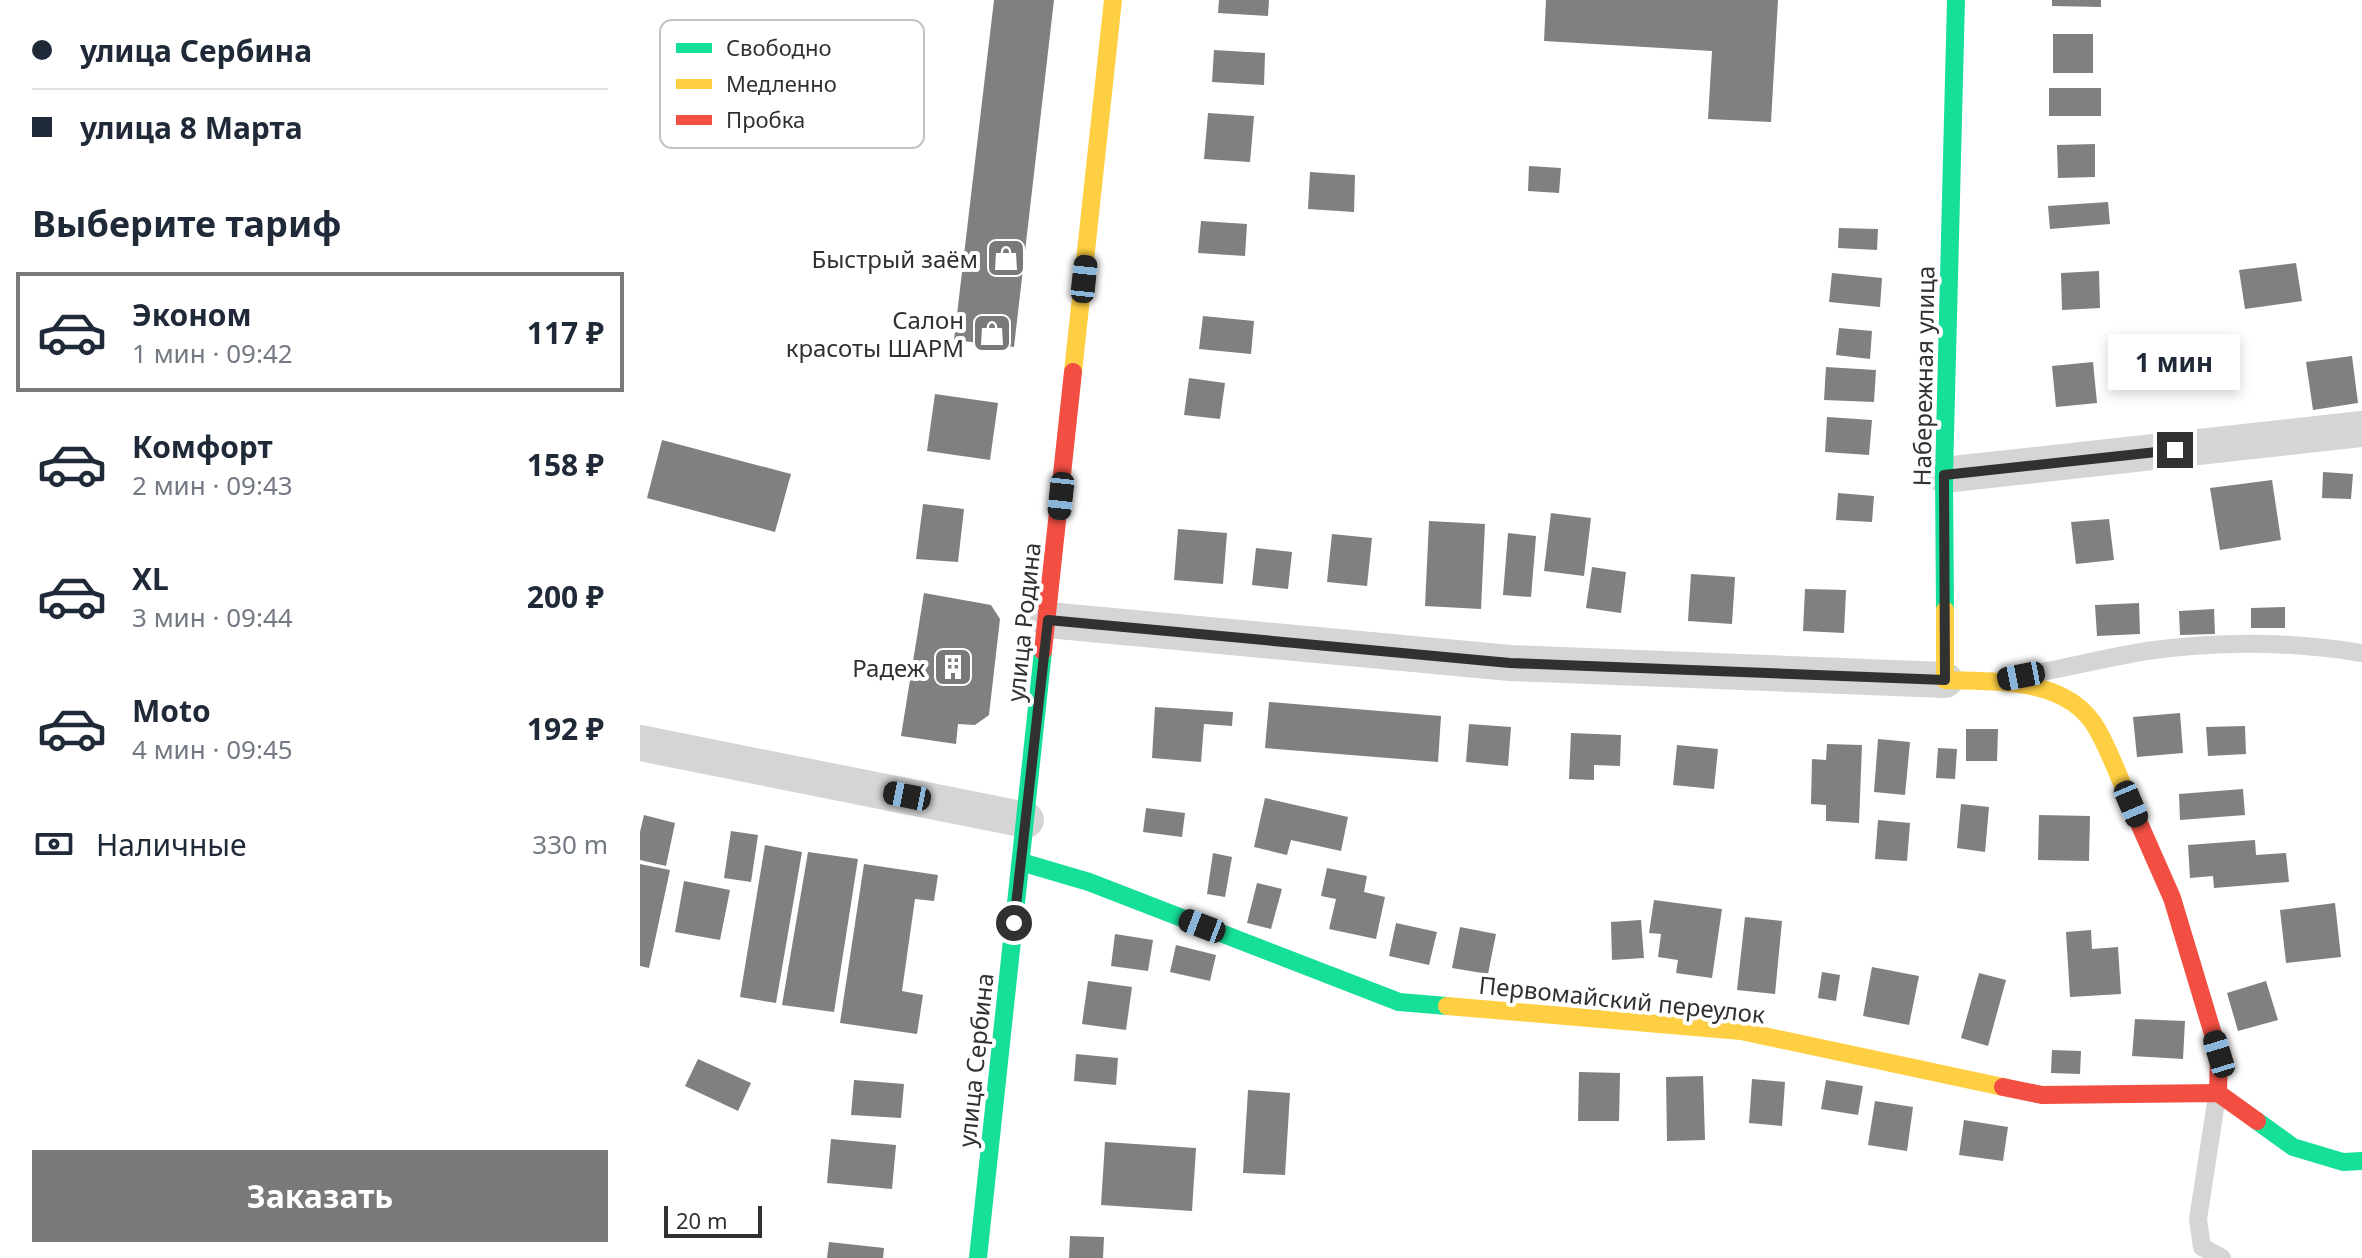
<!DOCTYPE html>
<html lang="ru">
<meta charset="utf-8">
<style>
body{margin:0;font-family:"Noto Sans",sans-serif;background:#f6f6f7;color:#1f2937;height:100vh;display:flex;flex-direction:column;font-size:30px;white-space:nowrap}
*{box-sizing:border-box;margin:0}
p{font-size:26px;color:#747a83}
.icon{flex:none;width:44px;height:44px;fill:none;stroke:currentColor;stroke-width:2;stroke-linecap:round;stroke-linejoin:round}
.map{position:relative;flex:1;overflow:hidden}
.side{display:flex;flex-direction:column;background:#fff;width:640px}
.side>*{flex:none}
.guide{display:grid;align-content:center;height:176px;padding:0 32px;background:#fff}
.scale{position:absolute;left:24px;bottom:20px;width:98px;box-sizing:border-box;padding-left:8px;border:4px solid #313131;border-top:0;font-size:22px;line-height:28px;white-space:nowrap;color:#313131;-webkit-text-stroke:6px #fff;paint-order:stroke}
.end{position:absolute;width:36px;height:36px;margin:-18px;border:10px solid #313131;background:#fff;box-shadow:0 0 0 4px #fff}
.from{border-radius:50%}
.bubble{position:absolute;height:56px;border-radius:0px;background:#fff;box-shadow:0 4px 12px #0003;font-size:26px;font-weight:700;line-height:56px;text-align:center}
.car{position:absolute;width:24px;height:48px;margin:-24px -12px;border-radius:10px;box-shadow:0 0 6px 2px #0007;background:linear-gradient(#222 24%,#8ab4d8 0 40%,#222 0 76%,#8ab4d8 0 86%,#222 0)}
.guide b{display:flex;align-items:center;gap:28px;height:76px;font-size:30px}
.guide b+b{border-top:2px solid #e0e1e3}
.guide i{width:20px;height:20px;background:#1f2937}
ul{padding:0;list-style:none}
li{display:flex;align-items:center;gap:24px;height:120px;margin:0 16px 12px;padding:0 16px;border:4px solid transparent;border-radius:0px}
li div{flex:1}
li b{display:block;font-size:30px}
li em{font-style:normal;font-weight:700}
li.active{border-color:#797979}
li>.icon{width:72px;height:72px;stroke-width:1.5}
h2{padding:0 32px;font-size:36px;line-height:96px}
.pay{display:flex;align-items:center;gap:20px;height:88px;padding:0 32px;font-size:30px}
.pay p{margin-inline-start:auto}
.cta{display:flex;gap:16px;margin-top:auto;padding:16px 32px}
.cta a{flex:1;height:92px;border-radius:0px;background:#797979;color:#fff;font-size:32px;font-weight:700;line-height:92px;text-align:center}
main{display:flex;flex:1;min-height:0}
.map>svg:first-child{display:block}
.building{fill:#808080}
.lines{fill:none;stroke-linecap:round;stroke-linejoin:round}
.lane{stroke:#d5d5d5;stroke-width:18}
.street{stroke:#d5d5d5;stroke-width:36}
.fast{stroke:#16e098;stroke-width:18}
.slow{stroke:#ffcf43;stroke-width:18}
.jam{stroke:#f24e42;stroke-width:18}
.route{stroke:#313131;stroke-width:10}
.labels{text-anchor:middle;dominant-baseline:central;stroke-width:8;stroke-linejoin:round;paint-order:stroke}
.poi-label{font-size:24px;fill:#313131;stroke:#fff;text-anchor:end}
.street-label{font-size:24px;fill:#313131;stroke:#fff}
.key{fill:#fff;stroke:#c1c1c1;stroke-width:2}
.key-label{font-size:22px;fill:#313131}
</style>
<main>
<section class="side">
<div class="guide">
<b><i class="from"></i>улица Сербина</b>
<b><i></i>улица 8 Марта</b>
</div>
<h2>Выберите тариф</h2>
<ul>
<li class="active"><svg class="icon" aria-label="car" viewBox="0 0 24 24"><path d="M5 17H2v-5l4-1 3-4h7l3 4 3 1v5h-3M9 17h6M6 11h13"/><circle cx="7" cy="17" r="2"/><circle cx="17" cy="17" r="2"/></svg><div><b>Эконом</b><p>1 мин · 09:42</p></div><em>117 ₽</em></li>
<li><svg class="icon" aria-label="car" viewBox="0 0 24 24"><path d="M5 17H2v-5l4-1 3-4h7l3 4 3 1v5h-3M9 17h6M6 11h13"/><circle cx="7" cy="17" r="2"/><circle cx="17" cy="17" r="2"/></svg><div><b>Комфорт</b><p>2 мин · 09:43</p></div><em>158 ₽</em></li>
<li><svg class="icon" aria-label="car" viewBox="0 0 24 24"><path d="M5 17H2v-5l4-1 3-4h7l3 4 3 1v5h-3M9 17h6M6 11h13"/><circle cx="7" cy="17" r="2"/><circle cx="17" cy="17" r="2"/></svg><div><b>XL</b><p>3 мин · 09:44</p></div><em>200 ₽</em></li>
<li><svg class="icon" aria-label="car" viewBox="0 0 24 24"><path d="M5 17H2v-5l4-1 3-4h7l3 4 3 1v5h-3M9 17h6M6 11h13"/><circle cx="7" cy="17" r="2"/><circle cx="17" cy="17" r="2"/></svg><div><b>Moto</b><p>4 мин · 09:45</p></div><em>192 ₽</em></li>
</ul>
<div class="pay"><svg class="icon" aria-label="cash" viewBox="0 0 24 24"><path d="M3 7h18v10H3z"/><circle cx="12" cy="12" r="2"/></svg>Наличные<p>330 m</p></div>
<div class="cta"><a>Заказать</a></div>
</section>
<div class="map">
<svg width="1722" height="1258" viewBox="0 0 1722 1258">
<rect width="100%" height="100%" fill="#fff"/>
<g class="building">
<polygon points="354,0 414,0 374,347 314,340"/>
<polygon points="579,0 629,0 628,16 578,13"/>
<polygon points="906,0 1138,0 1131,122 1068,119 1072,51 904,41"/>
<polygon points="1412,0 1461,0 1461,7 1412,6"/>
<rect x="1413" y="34" width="40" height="39"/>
<polygon points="574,50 625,53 624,85 572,82"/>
<rect x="1409" y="88" width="52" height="28"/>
<polygon points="568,113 614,116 610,162 564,159"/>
<polygon points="1455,144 1455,177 1418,178 1417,145"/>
<polygon points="889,166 921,168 919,193 888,191"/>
<polygon points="670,172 715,175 714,212 668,209"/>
<polygon points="1468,202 1470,224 1410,229 1408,206"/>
<polygon points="561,221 607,224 605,256 558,253"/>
<polygon points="1199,228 1238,229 1237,250 1198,248"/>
<polygon points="1656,263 1662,301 1605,309 1599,270"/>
<polygon points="1459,271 1460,308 1422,310 1421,273"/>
<polygon points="1192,273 1242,278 1240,307 1189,302"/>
<polygon points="563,316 614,321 611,354 559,349"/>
<polygon points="1199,328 1232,331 1230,359 1196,355"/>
<polygon points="1712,356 1718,403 1673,410 1666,362"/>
<polygon points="1453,362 1457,403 1416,407 1412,366"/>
<polygon points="1186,367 1236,370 1234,402 1184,400"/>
<polygon points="549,378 585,383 580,419 544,415"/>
<polygon points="295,394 358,403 350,460 287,451"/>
<polygon points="1187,417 1232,420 1229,455 1185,452"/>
<polygon points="22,440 151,474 135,532 7,498"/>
<polygon points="1683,472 1713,474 1711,499 1682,498"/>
<polygon points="1632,480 1641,540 1580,550 1570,488"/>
<polygon points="1198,493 1234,496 1232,522 1196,520"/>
<polygon points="283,504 324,509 318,562 276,559"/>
<polygon points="911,513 951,518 944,576 904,571"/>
<polygon points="1469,519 1474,560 1436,564 1431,522"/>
<polygon points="789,521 845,524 841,609 785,606"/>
<polygon points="538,529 587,533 583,584 534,580"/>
<polygon points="868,533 896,536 891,597 863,595"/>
<polygon points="692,534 732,538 727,586 687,582"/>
<polygon points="616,548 652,552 648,589 612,585"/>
<polygon points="952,567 986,572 981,613 946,608"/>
<polygon points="1051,574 1095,577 1092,624 1048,621"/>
<polygon points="1165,589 1206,590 1204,633 1163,631"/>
<polygon points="284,593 351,605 360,619 349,715 335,725 318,724 316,744 261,736"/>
<polygon points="1499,603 1500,634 1457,636 1455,605"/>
<polygon points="1645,607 1645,628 1611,628 1611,608"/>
<polygon points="1574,609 1575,634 1540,635 1539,611"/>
<polygon points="629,702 801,716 798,762 625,748"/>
<polygon points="515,707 593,712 592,726 564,724 561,762 512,758"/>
<polygon points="1540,713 1543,753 1497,757 1493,717"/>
<polygon points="829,724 871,727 868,766 826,762"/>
<polygon points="1605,726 1606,754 1568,756 1566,727"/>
<polygon points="1326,729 1358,729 1357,761 1326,761"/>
<polygon points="931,733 981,735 980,766 954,765 954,780 929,779"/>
<polygon points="1238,739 1270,742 1265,795 1234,792"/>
<polygon points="1187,744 1222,745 1219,823 1186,821 1186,805 1171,804 1172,759 1186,760"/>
<polygon points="1037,745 1078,749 1074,789 1033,785"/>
<polygon points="1298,748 1317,749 1315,779 1296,778"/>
<polygon points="1603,789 1605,815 1540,820 1539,794"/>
<polygon points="625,798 708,817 701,851 651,840 647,855 614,847"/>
<polygon points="1321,804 1349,807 1345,852 1317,848"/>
<polygon points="506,808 545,813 542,837 503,832"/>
<polygon points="4,815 35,823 26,866 0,860 0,832"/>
<polygon points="1399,815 1450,816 1449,861 1398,860"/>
<polygon points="1238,820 1270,823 1267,861 1235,859"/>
<polygon points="91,831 118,835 111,882 84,878"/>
<polygon points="1615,840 1616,855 1646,853 1649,882 1574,888 1573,876 1550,878 1548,845"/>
<polygon points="125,845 162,852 136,1003 100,997"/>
<polygon points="168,852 218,859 194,1012 142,1005"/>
<polygon points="573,853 592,857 585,897 567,894"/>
<polygon points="0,864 30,870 9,968 0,966"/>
<polygon points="224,864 298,875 294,901 275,899 262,991 283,995 277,1034 200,1023"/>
<polygon points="687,868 727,876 724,892 745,897 736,939 689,929 696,899 681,896"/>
<polygon points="44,881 90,890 80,940 35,932"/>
<polygon points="617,883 642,889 631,929 607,923"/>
<polygon points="1014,900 1082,909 1072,978 1036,973 1038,960 1018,957 1021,934 1009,933"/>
<polygon points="1695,903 1701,957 1646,963 1640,910"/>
<polygon points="1105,917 1142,921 1135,994 1097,990"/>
<polygon points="1001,920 1004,958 972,960 971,922"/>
<polygon points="756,923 797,932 789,965 749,956"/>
<polygon points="820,927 856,934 848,974 812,968"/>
<polygon points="1451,930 1452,949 1478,947 1481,994 1430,997 1426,932"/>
<polygon points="475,934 513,940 508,971 471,966"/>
<polygon points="536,945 576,955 570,981 530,972"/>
<polygon points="1232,967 1279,976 1269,1025 1223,1016"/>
<polygon points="1182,972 1200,975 1196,1001 1178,998"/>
<polygon points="1339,973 1366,980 1348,1046 1321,1038"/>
<polygon points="448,981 492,987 486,1030 442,1024"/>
<polygon points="1626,981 1638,1020 1598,1031 1587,993"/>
<polygon points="1495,1019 1545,1021 1543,1059 1492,1056"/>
<polygon points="1412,1050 1441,1051 1440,1074 1411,1073"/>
<polygon points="436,1054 478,1058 476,1085 434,1081"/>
<polygon points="58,1059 111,1083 98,1111 45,1086"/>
<polygon points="939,1072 980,1073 979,1121 938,1121"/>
<polygon points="1063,1076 1065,1140 1027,1141 1026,1077"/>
<polygon points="1112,1079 1145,1082 1142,1126 1109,1123"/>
<polygon points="214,1080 264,1084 261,1118 211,1115"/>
<polygon points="1186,1080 1223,1086 1218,1115 1181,1109"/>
<polygon points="608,1090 650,1093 645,1175 603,1173"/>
<polygon points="1235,1101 1273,1107 1267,1151 1228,1145"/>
<polygon points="1324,1120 1368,1127 1363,1161 1319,1155"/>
<polygon points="191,1139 256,1145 252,1189 187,1183"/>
<polygon points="465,1142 556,1148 552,1211 461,1205"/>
<polygon points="430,1236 464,1237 463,1258 429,1258"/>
<polygon points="189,1242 244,1248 243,1258 187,1258"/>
</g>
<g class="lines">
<g class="lane">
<path d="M1392,674C1430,667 1469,657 1507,651C1580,641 1650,641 1722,653"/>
<polyline points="1577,1096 1558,1219 1562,1247 1582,1258"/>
</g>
<g class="street">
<polyline points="1304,475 1722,429"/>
<polyline points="408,620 870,663 1305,680"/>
<polyline points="0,743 386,820"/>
</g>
<g class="fast">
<polyline points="1305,610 1304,475 1316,0"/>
<polyline points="381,862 449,882 759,1002 807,1006"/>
<polyline points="1617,1121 1653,1147 1703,1162 1722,1161"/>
<polyline points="338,1258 403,651"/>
</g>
<g class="slow">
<polyline points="433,372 473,0"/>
<path d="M1305,610V680C1356,682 1428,677 1457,729C1472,755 1482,786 1495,814"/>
<polyline points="807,1006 1101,1031 1363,1087"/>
</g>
<g class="jam">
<polyline points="403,651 433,372"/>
<polyline points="1495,814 1532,898 1579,1054 1578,1093"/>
<polyline points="1363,1087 1402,1095 1578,1093 1617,1121"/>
</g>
</g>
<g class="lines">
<polyline class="route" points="374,923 408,620 870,663 1305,680 1304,475 1535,450"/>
</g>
<defs>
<symbol id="shop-square" viewBox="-11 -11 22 22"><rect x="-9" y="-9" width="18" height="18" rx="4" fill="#797979" stroke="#fff"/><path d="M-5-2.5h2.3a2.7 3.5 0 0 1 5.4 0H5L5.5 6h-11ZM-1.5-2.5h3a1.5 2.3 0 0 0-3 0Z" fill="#fff"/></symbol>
<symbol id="building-square" viewBox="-11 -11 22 22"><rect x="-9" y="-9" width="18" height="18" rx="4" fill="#797979" stroke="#fff"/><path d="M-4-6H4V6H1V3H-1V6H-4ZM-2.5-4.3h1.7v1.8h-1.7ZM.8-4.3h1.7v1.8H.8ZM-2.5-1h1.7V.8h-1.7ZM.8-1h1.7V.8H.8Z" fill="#fff"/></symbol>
</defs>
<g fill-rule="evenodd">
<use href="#shop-square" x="344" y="236" width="44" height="44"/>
<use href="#shop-square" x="330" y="311" width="44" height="44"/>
<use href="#building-square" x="291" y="645" width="44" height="44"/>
</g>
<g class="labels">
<g class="poi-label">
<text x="338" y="258">Быстрый заём</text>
<text x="324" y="319">Салон<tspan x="324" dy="28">красоты ШАРМ</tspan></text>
<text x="285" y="667">Радеж</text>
</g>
<g class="street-label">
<text transform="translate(1283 376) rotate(-89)">Набережная улица</text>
<text transform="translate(383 622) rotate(-84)">улица Родина</text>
<text transform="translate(982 999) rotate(6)">Первомайский переулок</text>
<text transform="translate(335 1060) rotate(-84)">улица Сербина</text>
</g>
</g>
<rect x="20" y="20" width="264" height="128" rx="12" class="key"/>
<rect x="36" y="43" width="36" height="10" fill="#16e098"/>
<rect x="36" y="79" width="36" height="10" fill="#ffcf43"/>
<rect x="36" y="115" width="36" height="10" fill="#f24e42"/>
<g class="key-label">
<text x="86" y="56">Свободно</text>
<text x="86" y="92">Медленно</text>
<text x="86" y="128">Пробка</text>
</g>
</svg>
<div class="scale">20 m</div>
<i class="end from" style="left:374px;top:923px"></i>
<i class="end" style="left:1535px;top:450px"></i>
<div class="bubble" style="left:1468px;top:334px;width:132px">1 мин</div>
<i class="car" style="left:444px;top:279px;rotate:6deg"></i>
<i class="car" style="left:421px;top:496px;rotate:186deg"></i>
<i class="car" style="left:1381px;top:676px;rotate:259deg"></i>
<i class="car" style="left:267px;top:796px;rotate:281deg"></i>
<i class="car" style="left:1491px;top:804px;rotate:157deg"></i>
<i class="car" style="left:562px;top:926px;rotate:291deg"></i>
<i class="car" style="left:1579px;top:1054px;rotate:343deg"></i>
</div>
</main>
